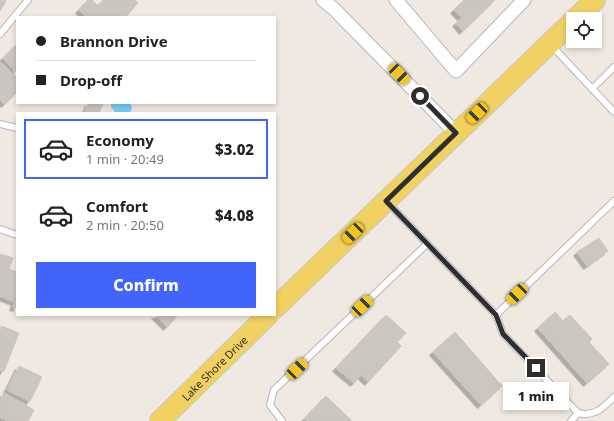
<!DOCTYPE html>
<meta charset="utf-8">
<style>
body{margin:0;font-family:"Noto Sans",sans-serif;background:#f6f6f6;color:#222;height:100vh;display:flex;flex-direction:column;font-size:15px;white-space:nowrap}
*{box-sizing:border-box;margin:0}
p{font-size:13px;color:#767676}
.icon{flex:none;width:22px;height:22px;fill:none;stroke:currentColor;stroke-width:2;stroke-linecap:round;stroke-linejoin:round}
.map{position:relative;flex:1;overflow:hidden}
.sheet{position:absolute;left:16px;top:112px;width:260px;height:204px;display:flex;flex-direction:column;background:#fff;border-radius:0px;box-shadow:0 2px 6px #0003}
.sheet>*{flex:none}
.hud{position:absolute;left:16px;top:16px;width:260px;height:88px;border-radius:0px;box-shadow:0 2px 6px #0003;display:grid;align-content:center;height:88px;padding:0 20px;background:#fff}
.fabs{position:absolute;left:566px;top:12px;display:grid;gap:8px}
.fabs a{display:grid;place-items:center;width:36px;height:36px;border-radius:0px;background:#fff;box-shadow:0 2px 6px #0003;font-size:20px}
.end{position:absolute;width:18px;height:18px;margin:-9px;border:5px solid #2e2e2e;background:#fff;box-shadow:0 0 0 2px #fff}
.from{border-radius:50%}
.bubble{position:absolute;height:28px;border-radius:0px;background:#fff;box-shadow:0 2px 6px #0003;font-size:13px;font-weight:800;line-height:28px;text-align:center}
.car{position:absolute;width:12px;height:24px;margin:-12px -6px;border-radius:5px;box-shadow:0 0 3px 1px #0007;background:linear-gradient(#f5c518 24%,#345 0 40%,#f5c518 0 76%,#345 0 86%,#f5c518 0)}
.hud b{display:flex;align-items:center;gap:14px;height:38px;font-size:15px}
.hud b+b{border-top:1px solid #e0e0e0}
.hud i{width:10px;height:10px;background:#222}
ul{padding:7px 0 0;list-style:none}
li{display:flex;align-items:center;gap:12px;height:60px;margin:0 8px 6px;padding:0 12px;border:2px solid transparent;border-radius:0px}
li div{flex:1}
li b{display:block;font-size:15px}
li em{font-style:normal;font-weight:800}
li.current{border-color:#4264fb}
li>.icon{width:36px;height:36px;stroke-width:1.5}
.button{display:flex;gap:8px;margin-top:auto;padding:8px 20px}
.button a{flex:1;height:46px;border-radius:0px;background:#4264fb;color:#fff;font-size:16px;font-weight:800;line-height:46px;text-align:center}
.map>svg:first-child{display:block}
.water{fill:#75cff0}
.building{fill:#cbc7bf;stroke:#cbc5ba;filter:url(#shadow)}
.lines{fill:none;stroke-linecap:round;stroke-linejoin:round}
.lane-casing{stroke:#b4b7c1;stroke-width:8}
.street-casing{stroke:#b4b7c1;stroke-width:15}
.primary-casing{stroke:#c9c9c9;stroke-width:22}
.lane{stroke:#fff;stroke-width:6}
.street{stroke:#fff;stroke-width:13}
.primary{stroke:#f2d163;stroke-width:20}
.route{stroke:#2e2e2e;stroke-width:5}
.labels{text-anchor:middle;dominant-baseline:central;stroke-width:3;stroke-linejoin:round;paint-order:stroke}
.street-label{font-size:11px;fill:#2e2e2e;stroke:#fff}
</style>
<div class="map">
<svg width="614" height="421" viewBox="0 0 614 421">
<defs>
<filter id="shadow"><feDropShadow dx="-3.5" dy="3.5" stdDeviation="0" flood-color="#0004"/></filter>
</defs>
<rect width="100%" height="100%" fill="#efe9e1"/>
<polygon class="water" points="111,103 130,103 132,108 130,113 116,113 111,107"/>
<g class="building">
<polygon points="0,0 6,1 0,11"/>
<polygon points="88,0 92,0 98,6 103,0 135,0 138,3 125,17 87,17 79,10"/>
<polygon points="464,0 495,0 463,31 456,23 462,18 454,10"/>
<polygon points="17,44 17,73 3,58"/>
<polygon points="0,62 17,78 17,92 5,104 0,100"/>
<polygon points="89,103 103,104 99,113 84,113"/>
<polygon points="599,238 608,251 587,266 577,252"/>
<polygon points="0,254 13,258 9,269 17,272 17,308 13,307 15,302 0,296"/>
<polygon points="555,312 563,321 570,315 592,339 589,342 609,364 587,383 538,328"/>
<polygon points="155,315 178,315 167,327"/>
<polygon points="386,315 406,333 397,342 401,346 368,382 361,375 354,383 336,368"/>
<polygon points="1,326 19,333 4,371 0,370"/>
<polygon points="455,332 502,386 481,405 433,352"/>
<polygon points="19,366 42,377 30,401 7,390"/>
<polygon points="4,393 34,410 28,421 8,421 0,417 0,401"/>
<polygon points="326,396 352,421 306,421 304,419"/>
</g>
<g class="lines">
<defs>
<g id="lane">
<polyline points="0,34 28,0"/>
<polyline points="552,46 614,112"/>
<polyline points="592,89 614,67"/>
<polyline points="0,124 17,128"/>
<path d="M387,202L496,315L503,334L578,413C594,417 603,408 614,397"/>
<polyline points="0,229 17,235"/>
<polyline points="496,315 614,201"/>
<polyline points="282,421 270,405 274,390 427,244"/>
<polyline points="571,421 578,413"/>
</g>
<g id="street">
<polyline points="323,0 334,9 456,133"/>
<polyline points="396,0 456,71 524,0"/>
</g>
<g id="primary">
<polyline points="575,19 595,0"/>
<polyline points="275,308 573,21"/>
<path id="s1" d="M160,421L268,315"/>
</g>
</defs>
<use href="#lane" class="lane-casing"/>
<use href="#street" class="street-casing"/>
<use href="#primary" class="primary-casing"/>
<use href="#lane" class="lane"/>
<use href="#street" class="street"/>
<use href="#primary" class="primary"/>
</g>
<g class="lines">
<polyline class="route" points="420,96 456,133 386,201 496,315 503,334 536,368"/>
</g>
<g class="labels">
<g class="street-label">
<text stroke="none"><textPath href="#s1" startOffset="76">Lake Shore Drive</textPath></text>
</g>
</g>
</svg>
<div class="fabs">
<a><svg class="icon" aria-label="locate" viewBox="0 0 24 24"><circle cx="12" cy="12" r="6"/><path d="M12 2v4M12 18v4M2 12h4M18 12h4"/></svg></a>
</div>
<i class="end from" style="left:420px;top:96px"></i>
<i class="end" style="left:536px;top:368px"></i>
<div class="bubble" style="left:503px;top:382px;width:66px">1 min</div>
<i class="car" style="left:399px;top:74px;rotate:136deg"></i>
<i class="car" style="left:477px;top:113px;rotate:226deg"></i>
<i class="car" style="left:353px;top:233px;rotate:226deg"></i>
<i class="car" style="left:517px;top:294px;rotate:226deg"></i>
<i class="car" style="left:362px;top:306px;rotate:46deg"></i>
<i class="car" style="left:297px;top:369px;rotate:46deg"></i>
<div class="hud">
<b><i class="from"></i>Brannon Drive</b>
<b><i></i>Drop-off</b>
</div>
<section class="sheet">
<ul>
<li class="current"><svg class="icon" aria-label="car" viewBox="0 0 24 24"><path d="M5 17H2v-5l4-1 3-4h7l3 4 3 1v5h-3M9 17h6M6 11h13"/><circle cx="7" cy="17" r="2"/><circle cx="17" cy="17" r="2"/></svg><div><b>Economy</b><p>1 min · 20:49</p></div><em>$3.02</em></li>
<li><svg class="icon" aria-label="car" viewBox="0 0 24 24"><path d="M5 17H2v-5l4-1 3-4h7l3 4 3 1v5h-3M9 17h6M6 11h13"/><circle cx="7" cy="17" r="2"/><circle cx="17" cy="17" r="2"/></svg><div><b>Comfort</b><p>2 min · 20:50</p></div><em>$4.08</em></li>
</ul>
<div class="button"><a>Confirm</a></div>
</section>
</div>
